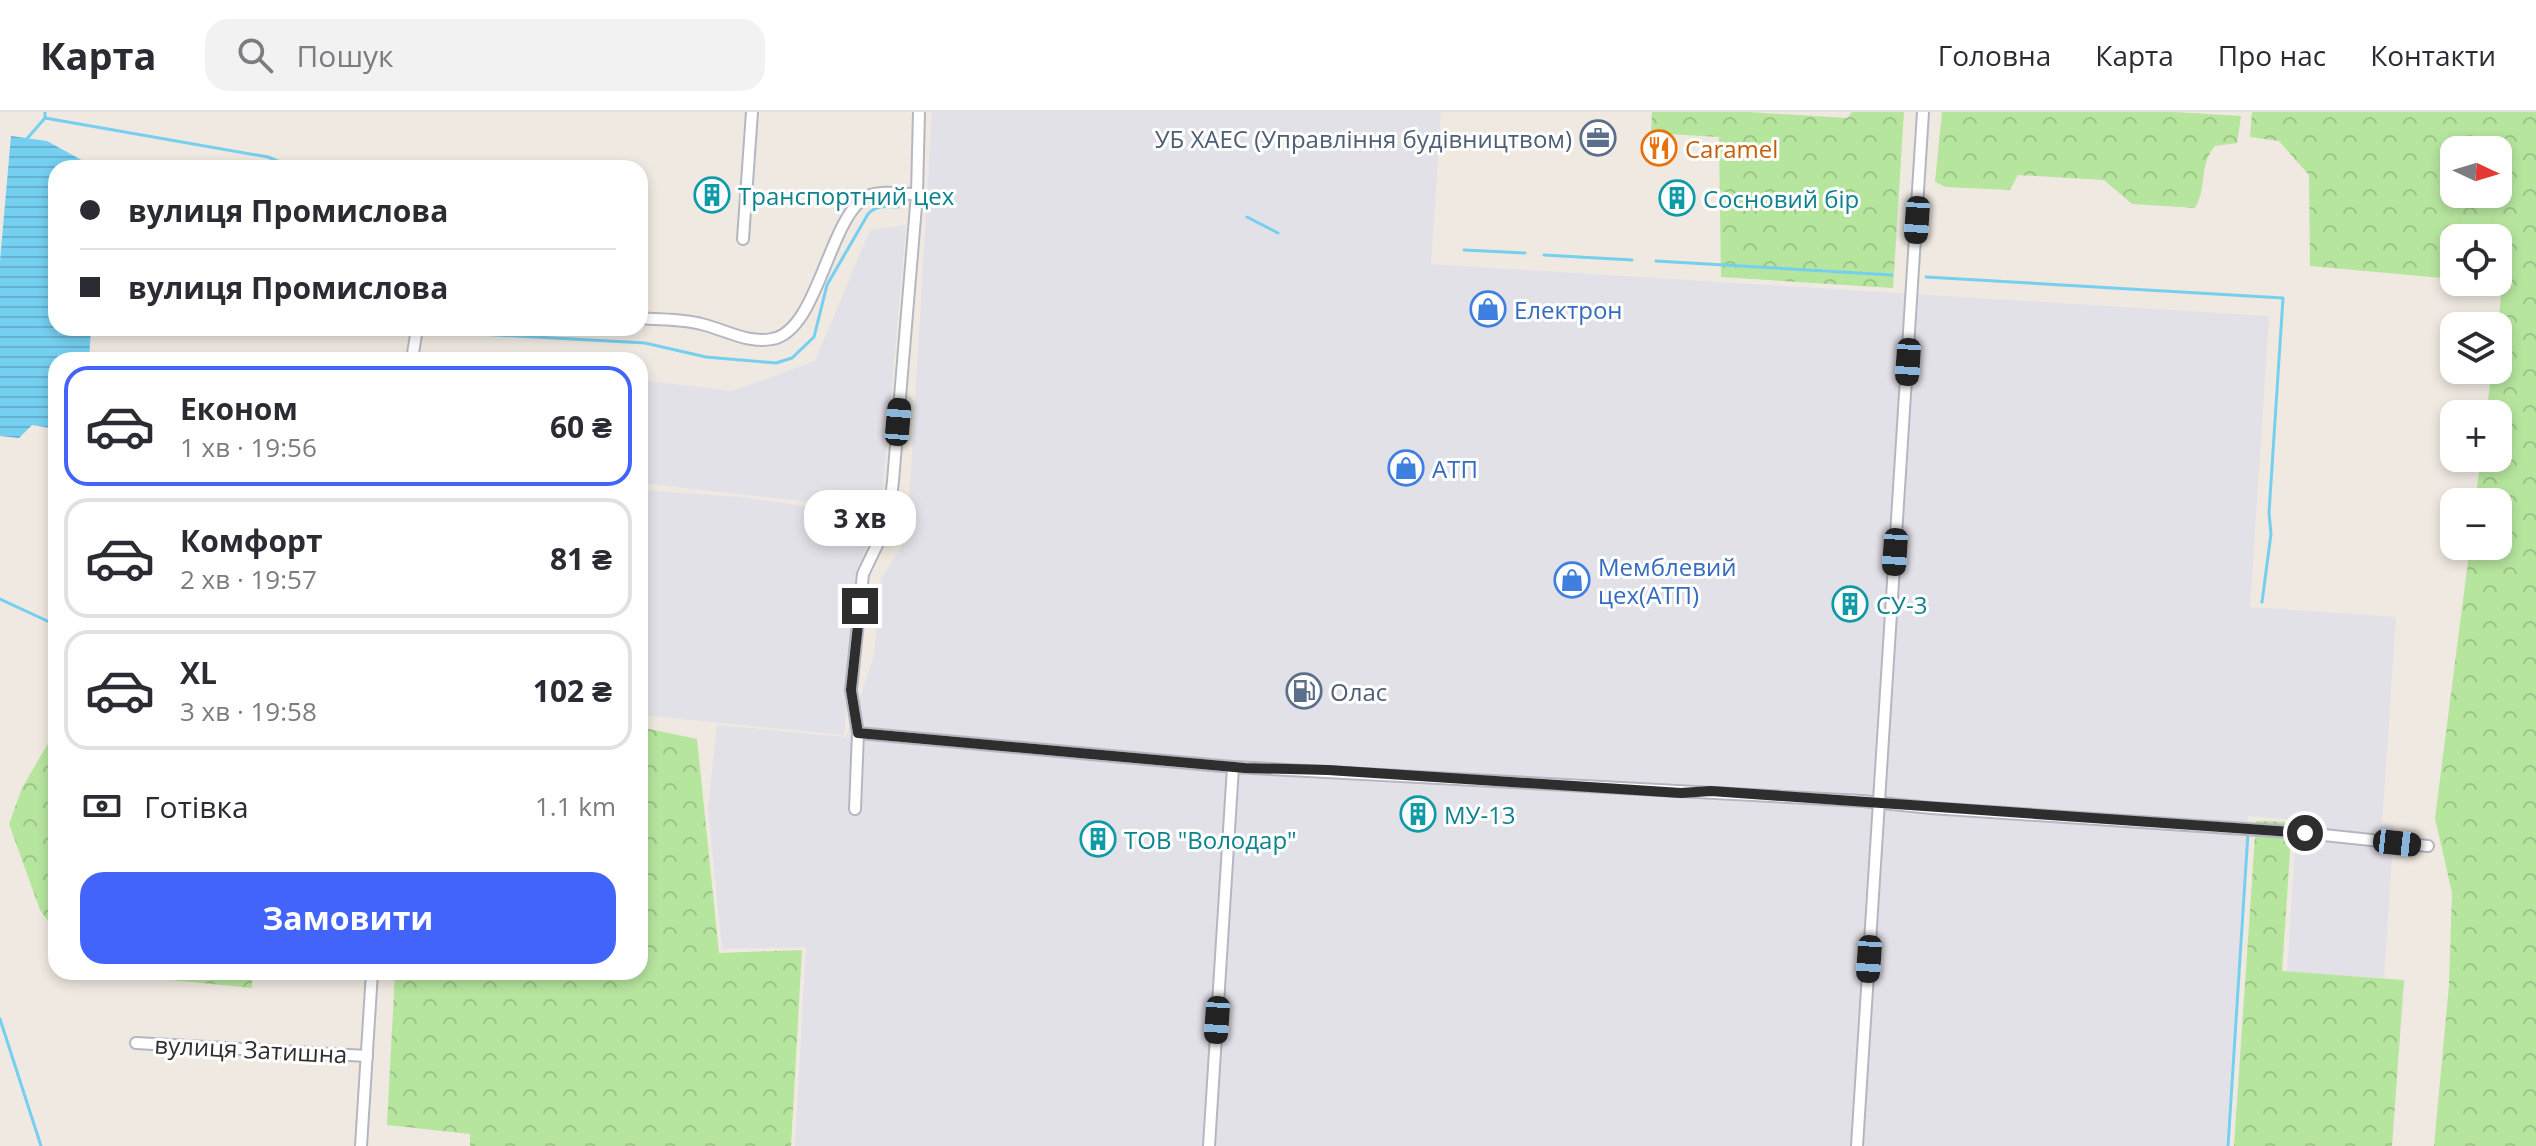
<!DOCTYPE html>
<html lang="uk">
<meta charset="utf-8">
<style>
body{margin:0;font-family:"Open Sans",sans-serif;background:#f2f2f3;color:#2b2b33;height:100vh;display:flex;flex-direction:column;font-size:30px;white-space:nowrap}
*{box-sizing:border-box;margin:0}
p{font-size:26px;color:#7c7c81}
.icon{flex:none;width:44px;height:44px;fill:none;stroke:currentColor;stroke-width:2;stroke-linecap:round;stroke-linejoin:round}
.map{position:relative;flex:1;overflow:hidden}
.details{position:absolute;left:48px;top:240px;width:600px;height:628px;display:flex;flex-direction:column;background:#fff;border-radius:24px;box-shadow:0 4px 12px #0003}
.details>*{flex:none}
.hud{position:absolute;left:48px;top:48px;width:600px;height:176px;border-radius:24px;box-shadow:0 4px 12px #0003;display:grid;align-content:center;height:176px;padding:0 32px;background:#fff}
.needle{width:52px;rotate:94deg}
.controls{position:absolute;left:2440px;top:24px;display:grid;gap:16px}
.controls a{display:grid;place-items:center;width:72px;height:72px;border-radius:16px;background:#fff;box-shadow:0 4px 12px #0003;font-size:40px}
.end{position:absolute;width:36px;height:36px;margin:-18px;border:10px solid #2e2e2e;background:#fff;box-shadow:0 0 0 4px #fff}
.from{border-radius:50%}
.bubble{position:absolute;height:56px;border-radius:24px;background:#fff;box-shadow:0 4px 12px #0003;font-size:26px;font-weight:700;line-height:56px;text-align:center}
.car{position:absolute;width:24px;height:48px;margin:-24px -12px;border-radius:10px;box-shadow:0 0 6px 2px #0007;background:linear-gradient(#222 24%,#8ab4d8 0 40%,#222 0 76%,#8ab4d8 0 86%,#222 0)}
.hud b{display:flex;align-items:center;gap:28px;height:76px;font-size:30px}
.hud b+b{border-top:2px solid #e1e1e2}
.hud i{width:20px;height:20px;background:#2b2b33}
ul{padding:14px 0 0;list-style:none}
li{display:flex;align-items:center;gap:24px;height:120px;margin:0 16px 12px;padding:0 16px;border:4px solid #e1e1e2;border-radius:24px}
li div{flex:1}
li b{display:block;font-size:30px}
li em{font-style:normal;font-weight:700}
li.selected{border-color:#4264fb}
li>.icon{width:72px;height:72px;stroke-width:1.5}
.pay{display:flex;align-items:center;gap:20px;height:88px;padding:0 32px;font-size:30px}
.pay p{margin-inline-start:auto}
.button{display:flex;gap:16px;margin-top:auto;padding:16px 32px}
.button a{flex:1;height:92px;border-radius:24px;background:#4264fb;color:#fff;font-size:32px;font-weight:700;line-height:92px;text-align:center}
header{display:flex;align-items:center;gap:48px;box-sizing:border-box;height:112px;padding:0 40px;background:#fff;border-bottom:2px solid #e1e1e2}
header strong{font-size:38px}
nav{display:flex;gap:44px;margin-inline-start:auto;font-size:28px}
.search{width:560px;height:72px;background:#f2f2f3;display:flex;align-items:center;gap:20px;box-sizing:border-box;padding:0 28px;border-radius:24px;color:#7c7c81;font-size:30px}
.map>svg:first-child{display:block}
.industrial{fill:#e3e1e8}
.forest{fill:url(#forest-crowns);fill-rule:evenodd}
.water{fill:url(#water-rules)}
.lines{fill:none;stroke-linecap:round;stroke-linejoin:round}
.stream{stroke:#75cff0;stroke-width:3}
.street-casing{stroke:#b4b7c1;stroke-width:14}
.street{stroke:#fff;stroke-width:10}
.route{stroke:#2e2e2e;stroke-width:10}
.labels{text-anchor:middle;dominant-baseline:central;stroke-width:6;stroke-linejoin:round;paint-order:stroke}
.service-label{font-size:24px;fill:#4e5e75;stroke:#fff;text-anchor:end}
.food-label{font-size:24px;fill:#c56008;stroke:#fff;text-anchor:start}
.culture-label{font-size:24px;fill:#0d838f;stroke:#fff;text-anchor:start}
.shop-label{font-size:24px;fill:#366cbe;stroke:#fff;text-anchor:start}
.street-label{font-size:24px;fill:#2e2e2e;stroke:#fff}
</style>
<header>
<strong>Карта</strong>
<div class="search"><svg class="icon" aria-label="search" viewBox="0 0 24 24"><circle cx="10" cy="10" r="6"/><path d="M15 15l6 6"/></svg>Пошук</div>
<nav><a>Головна</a><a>Карта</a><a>Про нас</a><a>Контакти</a></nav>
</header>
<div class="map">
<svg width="2536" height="1034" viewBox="0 0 2536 1034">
<defs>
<pattern id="forest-crowns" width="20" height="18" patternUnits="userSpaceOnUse" patternTransform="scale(2)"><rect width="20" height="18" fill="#b6e59e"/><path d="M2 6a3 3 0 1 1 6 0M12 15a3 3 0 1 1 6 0" fill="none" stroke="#9dc588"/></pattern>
<pattern id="water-rules" width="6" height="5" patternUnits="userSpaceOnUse" patternTransform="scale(2)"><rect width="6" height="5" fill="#75cff0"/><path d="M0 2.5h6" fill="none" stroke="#66b2ce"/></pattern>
</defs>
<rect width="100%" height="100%" fill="#efe9e1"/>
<g class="industrial">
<polygon points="932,0 1441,0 1431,152 2269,204 2250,495 2396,505 2382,712 2394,713 2384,866 2287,860 2297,708 2248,704 2226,1034 795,1034 806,835 722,837 708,696 717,613 846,625 874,544 881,467 907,426"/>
<polygon points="906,113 881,398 640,371 640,268 732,279 815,249 870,118"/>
<polygon points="640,378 741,385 872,404 857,469 844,623 640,603"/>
</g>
<g class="forest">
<polygon points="1652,0 1749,0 1847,6 1852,0 1904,0 1893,176 1721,165 1719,25 1651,21"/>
<path d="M1942,0H2175L2241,4L2237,31L2215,34C2198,54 2208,74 2195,96L2132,92L2104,68L2018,63L2010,78L1946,75L1935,70Z"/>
<path d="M2252,0H2536V1034H2434L2449,873L2452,781L2435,706L2470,434H2498V390H2475L2481,346H2498V302H2486L2492,258H2498V214L2501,183L2472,170H2498V126H2454V167L2310,154L2309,63L2279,29L2250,25ZM2454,38H2498V82H2454Z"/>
<polygon points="640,615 697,627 719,841 802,838 791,1034 470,1034 470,1022 387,1013 395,860 640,860"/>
<polygon points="47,633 56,635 56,820 40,798 9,712 22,676"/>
<polygon points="2256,709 2292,710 2282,859 2404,868 2392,1034 2234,1034"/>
<polygon points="89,860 252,860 252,876"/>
</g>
<polygon class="water" points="11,24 47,29 96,56 56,56 56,216 91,216 89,248 56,248 56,317 32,313 19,326 0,324 0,149"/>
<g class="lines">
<g class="stream">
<polyline points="45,6 268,45 295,56"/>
<polyline points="25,29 45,6 45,0"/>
<polyline points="1247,105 1278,121"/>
<polyline points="1464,138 1525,141"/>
<polyline points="1544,143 1632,148"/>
<polyline points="1656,149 1892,163"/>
<polyline points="1926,165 2283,186 2269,401 2271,422 2262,490"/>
<path d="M441,220L645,231L706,245L776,251L792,246L814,225L827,173L868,102C876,93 887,94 898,95"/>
<polyline points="0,487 56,513"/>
<polyline points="0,907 41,1034"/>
<polyline points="2228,1034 2248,721"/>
</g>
<defs>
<g id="street">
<polyline points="743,127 752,0"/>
<path d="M640,206C660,208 682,207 701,212C724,217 747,232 772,227C819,219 829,102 868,84C881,78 903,82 917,82"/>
<polyline points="412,248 417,216"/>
<polyline points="858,621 1233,655 1209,1034"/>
<polyline points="1233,655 1862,689 1931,696 2305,721 2428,734"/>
<polyline points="855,697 858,621 851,578 863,462 888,410 893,369 917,82 919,0"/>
<polyline points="136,931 367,944"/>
<polyline points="361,1034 372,860"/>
<polyline points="1857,1034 1923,0"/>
</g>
</defs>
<use href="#street" class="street-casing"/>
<use href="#street" class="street"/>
</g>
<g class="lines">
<polyline class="route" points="860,494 851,578 858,621 1245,656 1328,658 1681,681 1711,679 2305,721"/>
</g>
<defs>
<symbol id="office-ring" viewBox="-11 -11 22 22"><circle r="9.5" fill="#fff" stroke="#5c6f8a" stroke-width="1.5"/><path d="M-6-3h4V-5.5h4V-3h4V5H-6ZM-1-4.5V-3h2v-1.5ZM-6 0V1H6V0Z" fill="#5c6f8a"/></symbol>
<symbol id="restaurant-ring" viewBox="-11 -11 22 22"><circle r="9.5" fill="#fff" stroke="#e8710a" stroke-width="1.5"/><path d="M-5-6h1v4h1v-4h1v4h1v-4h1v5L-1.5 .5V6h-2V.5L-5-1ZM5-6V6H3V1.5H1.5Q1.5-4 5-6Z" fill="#e8710a"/></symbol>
<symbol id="building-ring" viewBox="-11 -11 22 22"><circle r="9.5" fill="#fff" stroke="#0f9aa8" stroke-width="1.5"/><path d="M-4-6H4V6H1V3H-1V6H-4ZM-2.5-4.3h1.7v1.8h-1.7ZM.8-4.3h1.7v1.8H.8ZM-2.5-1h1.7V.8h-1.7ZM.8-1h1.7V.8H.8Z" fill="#0f9aa8"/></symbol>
<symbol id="shop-ring" viewBox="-11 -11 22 22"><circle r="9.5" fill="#fff" stroke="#3f7fe0" stroke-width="1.5"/><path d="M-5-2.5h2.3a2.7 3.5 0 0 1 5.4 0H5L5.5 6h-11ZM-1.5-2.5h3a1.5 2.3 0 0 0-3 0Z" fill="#3f7fe0"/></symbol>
<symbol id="fuel-ring" viewBox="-11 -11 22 22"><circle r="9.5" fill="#fff" stroke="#5c6f8a" stroke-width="1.5"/><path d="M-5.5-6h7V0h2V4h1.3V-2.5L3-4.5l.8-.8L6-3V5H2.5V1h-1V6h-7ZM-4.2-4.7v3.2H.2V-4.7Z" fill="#5c6f8a"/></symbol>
</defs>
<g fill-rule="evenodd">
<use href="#office-ring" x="1578" y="6" width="40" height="40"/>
<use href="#restaurant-ring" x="1639" y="16" width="40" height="40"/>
<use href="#building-ring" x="692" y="63" width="40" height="40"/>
<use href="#building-ring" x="1657" y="66" width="40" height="40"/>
<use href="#shop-ring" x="1468" y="177" width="40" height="40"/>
<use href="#shop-ring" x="1386" y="336" width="40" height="40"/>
<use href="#shop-ring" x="1552" y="448" width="40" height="40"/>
<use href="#building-ring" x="1830" y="472" width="40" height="40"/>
<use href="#fuel-ring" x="1284" y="559" width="40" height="40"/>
<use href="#building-ring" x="1398" y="682" width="40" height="40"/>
<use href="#building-ring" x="1078" y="707" width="40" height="40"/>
</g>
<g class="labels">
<g class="service-label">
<text x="1572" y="26">УБ ХАЕС (Управління будівництвом)</text>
<text x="1330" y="579" text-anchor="start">Олас</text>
</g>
<g class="food-label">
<text x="1685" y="36">Caramel</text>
</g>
<g class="culture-label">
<text x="738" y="83">Транспортний цех</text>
<text x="1703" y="86">Сосновий бір</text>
<text x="1876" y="492">СУ-3</text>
<text x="1444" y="702">МУ-13</text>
<text x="1124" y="727">ТОВ "Володар"</text>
</g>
<g class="shop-label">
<text x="1514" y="197">Електрон</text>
<text x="1432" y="356">АТП</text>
<text x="1598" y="454">Мемблевий<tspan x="1598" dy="28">цех(АТП)</tspan></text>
</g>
<g class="street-label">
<text transform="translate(251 937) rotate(3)">вулиця Затишна</text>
</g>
</g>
</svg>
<div class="controls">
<a><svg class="needle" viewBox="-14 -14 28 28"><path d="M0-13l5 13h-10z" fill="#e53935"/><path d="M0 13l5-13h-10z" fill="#7c7c81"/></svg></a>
<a><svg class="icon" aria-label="locate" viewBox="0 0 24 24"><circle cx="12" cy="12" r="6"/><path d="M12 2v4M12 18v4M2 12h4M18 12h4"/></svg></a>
<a><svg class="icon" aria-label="layers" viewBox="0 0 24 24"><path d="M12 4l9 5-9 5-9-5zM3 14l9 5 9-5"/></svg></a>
<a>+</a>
<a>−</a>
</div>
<i class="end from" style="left:2305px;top:721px"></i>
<i class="end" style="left:860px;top:494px"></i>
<div class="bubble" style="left:804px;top:378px;width:112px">3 хв</div>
<i class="car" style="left:1917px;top:108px;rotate:184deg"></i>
<i class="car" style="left:1908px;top:250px;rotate:184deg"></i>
<i class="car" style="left:898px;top:310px;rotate:5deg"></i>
<i class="car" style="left:1895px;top:440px;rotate:184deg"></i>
<i class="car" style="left:2397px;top:731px;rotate:96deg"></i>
<i class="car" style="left:1869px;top:847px;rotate:184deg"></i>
<i class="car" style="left:1217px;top:908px;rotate:184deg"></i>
<div class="hud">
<b><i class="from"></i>вулиця Промислова</b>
<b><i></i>вулиця Промислова</b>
</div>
<section class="details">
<ul>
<li class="selected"><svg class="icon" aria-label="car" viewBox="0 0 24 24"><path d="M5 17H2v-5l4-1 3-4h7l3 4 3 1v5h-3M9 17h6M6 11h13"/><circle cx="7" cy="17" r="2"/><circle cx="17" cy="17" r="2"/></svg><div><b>Економ</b><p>1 хв · 19:56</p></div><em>60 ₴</em></li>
<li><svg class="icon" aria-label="car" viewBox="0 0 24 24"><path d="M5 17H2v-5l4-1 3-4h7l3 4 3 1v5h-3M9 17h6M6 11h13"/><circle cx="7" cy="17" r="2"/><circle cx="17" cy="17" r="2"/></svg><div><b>Комфорт</b><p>2 хв · 19:57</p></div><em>81 ₴</em></li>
<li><svg class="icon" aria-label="car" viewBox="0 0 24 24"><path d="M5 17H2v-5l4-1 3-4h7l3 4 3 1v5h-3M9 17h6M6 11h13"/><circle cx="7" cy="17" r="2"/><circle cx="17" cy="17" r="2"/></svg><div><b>XL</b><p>3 хв · 19:58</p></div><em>102 ₴</em></li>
</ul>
<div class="pay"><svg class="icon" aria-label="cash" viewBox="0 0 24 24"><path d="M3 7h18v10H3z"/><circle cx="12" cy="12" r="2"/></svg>Готівка<p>1.1 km</p></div>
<div class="button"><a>Замовити</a></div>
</section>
</div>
